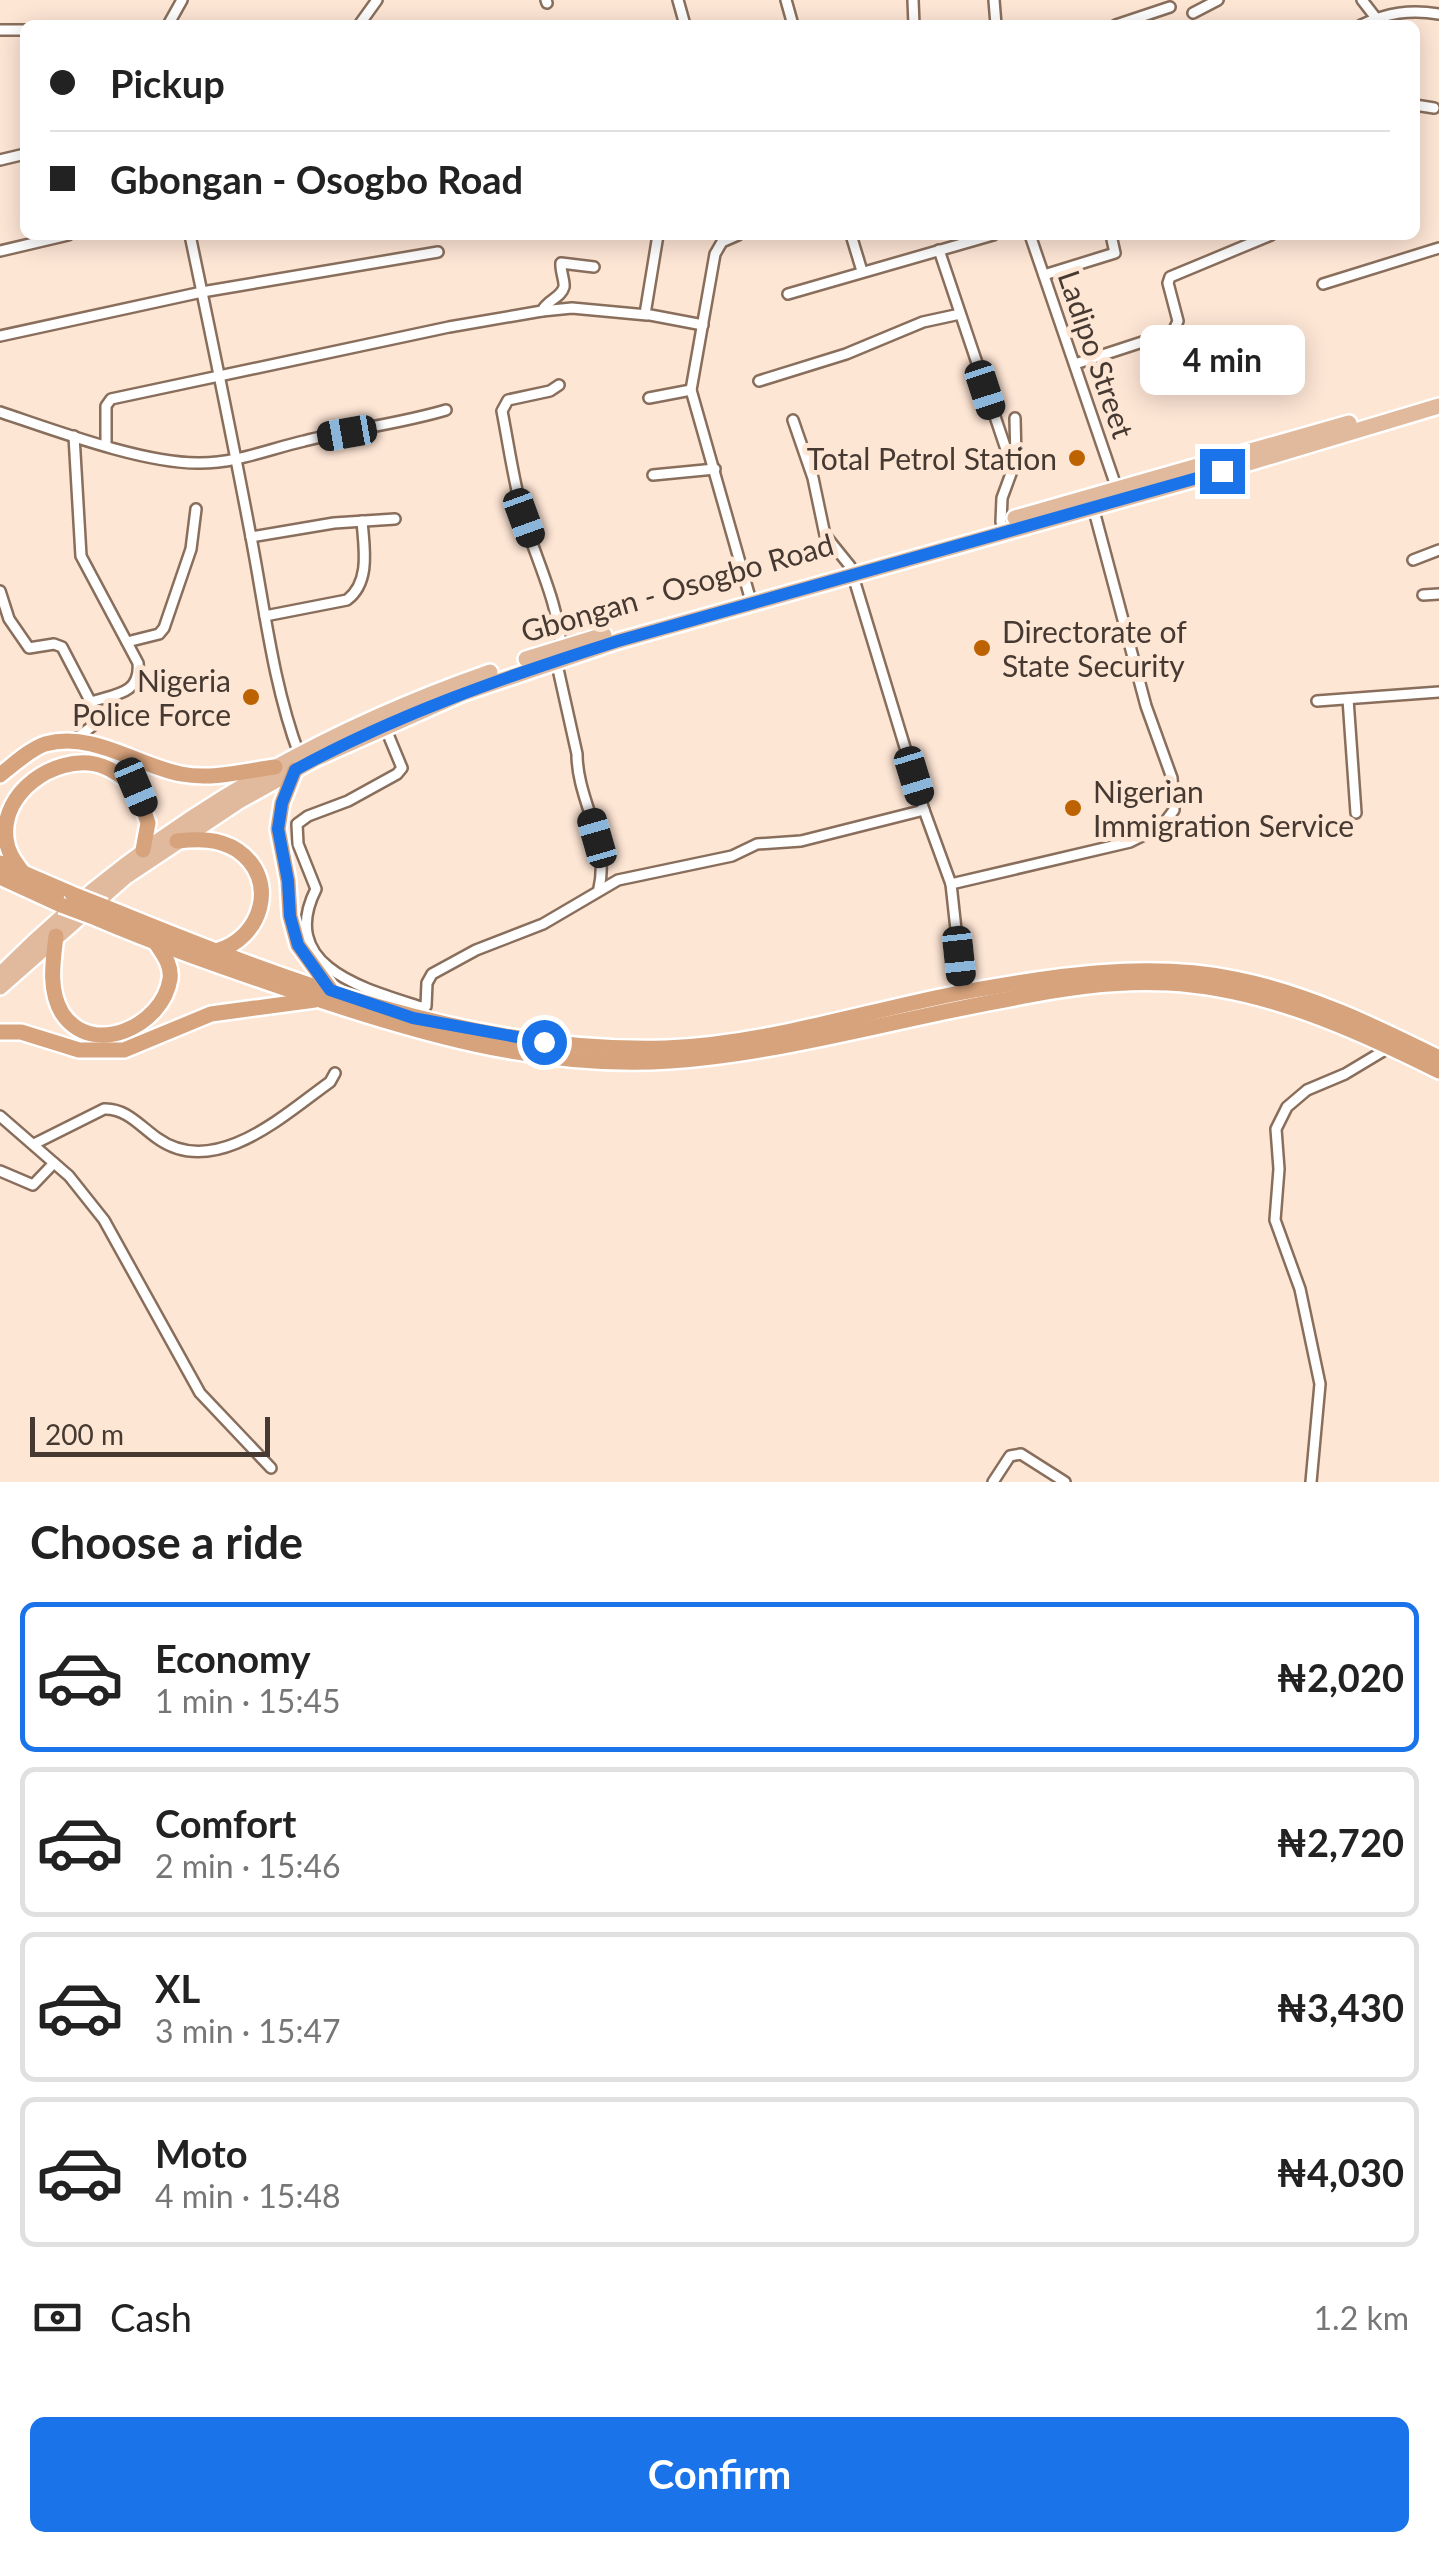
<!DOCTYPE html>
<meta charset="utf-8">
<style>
body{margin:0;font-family:Lato,sans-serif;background:#f6f6f6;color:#222;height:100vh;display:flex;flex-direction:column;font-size:38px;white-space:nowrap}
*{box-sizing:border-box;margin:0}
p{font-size:32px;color:#767676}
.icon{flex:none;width:55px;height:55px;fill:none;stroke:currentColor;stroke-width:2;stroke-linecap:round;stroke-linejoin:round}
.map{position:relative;height:1482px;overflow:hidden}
.panel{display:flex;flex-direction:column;background:#fff;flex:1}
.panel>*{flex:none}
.top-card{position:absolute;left:20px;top:20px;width:1400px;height:220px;border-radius:15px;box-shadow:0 5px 25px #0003;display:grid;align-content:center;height:220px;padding:0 30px;background:#fff}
.scale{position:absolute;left:30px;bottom:25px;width:240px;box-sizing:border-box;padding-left:10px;border:5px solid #453931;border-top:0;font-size:28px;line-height:35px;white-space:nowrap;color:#453931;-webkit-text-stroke:8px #fee6d5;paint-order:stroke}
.end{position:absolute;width:45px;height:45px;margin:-22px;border:12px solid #1a73e8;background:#fff;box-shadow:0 0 0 5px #fff}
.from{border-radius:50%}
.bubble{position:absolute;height:70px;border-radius:15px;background:#fff;box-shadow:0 5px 25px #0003;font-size:32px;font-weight:700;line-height:70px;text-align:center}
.car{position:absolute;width:30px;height:60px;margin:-30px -15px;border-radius:12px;box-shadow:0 0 8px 2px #0007;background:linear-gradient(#222 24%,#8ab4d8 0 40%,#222 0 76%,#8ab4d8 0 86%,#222 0)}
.top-card b{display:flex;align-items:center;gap:35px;height:95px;font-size:38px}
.top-card b+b{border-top:2px solid #e0e0e0}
.top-card i{width:25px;height:25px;background:#222}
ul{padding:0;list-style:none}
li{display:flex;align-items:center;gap:30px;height:150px;margin:0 20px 15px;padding:0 10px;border:5px solid #e0e0e0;border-radius:15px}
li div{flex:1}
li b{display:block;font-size:38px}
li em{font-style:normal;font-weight:700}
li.current{border-color:#1a73e8}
li>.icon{width:90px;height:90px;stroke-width:1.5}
h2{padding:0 30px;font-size:45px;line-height:120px}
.pay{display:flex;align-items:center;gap:25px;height:110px;padding:0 30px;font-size:38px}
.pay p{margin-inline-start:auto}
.action{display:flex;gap:20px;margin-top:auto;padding:20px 30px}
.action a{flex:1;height:115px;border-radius:15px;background:#1a73e8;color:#fff;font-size:40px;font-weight:700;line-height:115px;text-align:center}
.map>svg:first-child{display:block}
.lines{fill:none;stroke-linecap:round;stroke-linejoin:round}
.minor-casing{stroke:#896e5c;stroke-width:14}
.primary-casing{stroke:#fff;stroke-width:20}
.trunk-casing{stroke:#fff;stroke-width:20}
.minor{stroke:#fff;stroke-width:9}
.primary{stroke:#e1ba9d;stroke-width:15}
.trunk{stroke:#d7a37c;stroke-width:15}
.trunk-bridge-casing{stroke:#fff;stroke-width:20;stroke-linecap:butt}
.trunk-bridge{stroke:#d7a37c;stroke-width:15}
.route{stroke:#1a73e8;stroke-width:12}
.poi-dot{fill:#bc6200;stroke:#fee6d5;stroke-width:4}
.labels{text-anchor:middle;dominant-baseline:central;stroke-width:10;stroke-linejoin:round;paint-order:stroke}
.street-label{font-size:30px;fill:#453931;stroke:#fee6d5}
.poi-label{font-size:30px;fill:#453931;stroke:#fee6d5;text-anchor:end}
</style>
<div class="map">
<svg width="1439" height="1482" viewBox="0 0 1439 1482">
<rect width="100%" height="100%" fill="#fee6d5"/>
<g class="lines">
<defs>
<g id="minor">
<polyline points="546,0 547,3"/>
<polyline points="678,0 685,25"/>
<polyline points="786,0 793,25"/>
<polyline points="913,0 914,25"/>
<polyline points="994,0 996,25"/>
<polyline points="1362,0 1376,18"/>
<polyline points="1193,13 1218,0"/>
<polyline points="168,25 182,0"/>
<polyline points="359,25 377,0"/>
<polyline points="1116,25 1170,7"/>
<path d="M1361,25C1387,13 1410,9 1439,14"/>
<polyline points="0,30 25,30"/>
<polyline points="1415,105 1434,108"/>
<polyline points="0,160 25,154"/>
<path d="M190,235C211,335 232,436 251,537C265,610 273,684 299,754"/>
<polyline points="658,235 645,314 703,325"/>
<polyline points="738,235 722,242 715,254 691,390 749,594"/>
<polyline points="851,235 862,271"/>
<polyline points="1030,235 1117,489"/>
<polyline points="939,250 1013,470"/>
<polyline points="0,251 68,235"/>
<polyline points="1044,275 1115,253 1111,235"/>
<polyline points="1323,284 1439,248"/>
<polyline points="788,294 993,235"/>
<polyline points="542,311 572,308 647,315"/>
<polyline points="0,336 202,292 438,252"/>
<polyline points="1075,364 1173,332 1178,321 1168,283 1170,277 1271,235"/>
<polyline points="759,381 846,354 923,322 960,314"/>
<path d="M559,385L550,391L508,400L502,411C509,447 514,484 524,519C537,562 558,602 561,647"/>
<polyline points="649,398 691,390"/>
<path d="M0,412C54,430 144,464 200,463C237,463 269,449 304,441C351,429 399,424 446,410"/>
<polyline points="793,420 813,478 825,535 850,566 924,810 951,884 963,993"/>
<path d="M74,436L81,556L138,663C141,694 115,694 91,702"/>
<path d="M106,444V406L111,399L449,327L542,311C547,300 561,298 564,287C565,281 560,270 561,263L594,267"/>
<polyline points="653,475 715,469"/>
<polyline points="1001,522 1002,498 1016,460 1015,418"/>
<polyline points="251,537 334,523 395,519"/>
<polyline points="1413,560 1439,550"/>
<polyline points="0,591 9,619 29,648 54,644 62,647 100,720 73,741"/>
<polyline points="1423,595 1439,594"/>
<path d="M265,616L347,600C371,582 364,547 362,521"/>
<polyline points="127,642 159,634 164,628 191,549 196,509"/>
<path d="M556,660L577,754C577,800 610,841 599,888"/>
<polyline points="1348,699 1356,813"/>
<polyline points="1317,701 1439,692"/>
<path d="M385,727L402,768L397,774L348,801L308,816L297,824L298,844L316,889C277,967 365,989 421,1007L426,1006L427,983L432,974L476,950L543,924L618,880L732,856L757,844L801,841L924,810"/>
<polyline points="951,884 1130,842 1162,826 1174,810 1172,778 1146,706 1093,507"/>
<polyline points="0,1116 69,1176 104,1220 200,1393 271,1468"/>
<path d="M34,1144L104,1109C126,1108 140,1126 157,1138C215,1180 285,1114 330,1082L335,1073"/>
<polyline points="0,1171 33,1185 54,1163"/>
<polyline points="993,1482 1010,1456 1021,1454 1065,1482"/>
<polyline points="1311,1482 1320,1384 1300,1289 1275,1220 1279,1169 1276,1129 1287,1107 1307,1090 1345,1074 1390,1047"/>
</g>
<g id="primary">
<polyline points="1015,518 1349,423"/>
<polyline points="526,659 604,635"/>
<path d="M3,972C140,835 307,736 490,672"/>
<polyline points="0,987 125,877 239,801 315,759 461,694 618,641 1192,480 1439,406"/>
</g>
<g id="trunk">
<polyline points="295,770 282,803 278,829 288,881 290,916 298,945 330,989"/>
<path d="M0,775C13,765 30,749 45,744C93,731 136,765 181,774C212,780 245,771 275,767"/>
<path d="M177,841C198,839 218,838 237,850C280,879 262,939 216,951"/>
<polyline points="0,863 72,894"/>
<path d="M23,873C15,862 7,852 6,838C1,792 54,756 95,764C110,767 124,778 136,787L148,823L143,850"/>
<polyline points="0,877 61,905"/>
<path d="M105,907C282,979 471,1054 666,1048C767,1044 865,1011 964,992C1051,976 1147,961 1235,979C1306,993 1375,1026 1439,1058"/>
<path d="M96,918C159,945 223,967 287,989C410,1031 538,1070 670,1061C783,1053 893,1020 1004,1000C1059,989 1112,980 1168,983C1264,988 1355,1029 1439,1071"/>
<path d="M56,936C53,961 48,990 62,1013C92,1059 163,1026 170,979C172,965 163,954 156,943"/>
<polyline points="0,1032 21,1032 79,1050 124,1050 211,1014 315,1000"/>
</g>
</defs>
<use href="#minor" class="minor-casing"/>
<use href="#primary" class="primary-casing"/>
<use href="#trunk" class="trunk-casing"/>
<use href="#minor" class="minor"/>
<use href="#primary" class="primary"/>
<use href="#trunk" class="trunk"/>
<defs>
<g id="trunk-bridge">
<polyline points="72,894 105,907"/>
<polyline points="61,905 96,918"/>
</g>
</defs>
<use href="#trunk-bridge" class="trunk-bridge-casing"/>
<use href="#trunk-bridge" class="trunk-bridge"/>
</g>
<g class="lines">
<path class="route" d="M544,1042L413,1018L330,990L298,945L290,916L288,881L278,829L282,803L295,770C397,714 507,676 618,641L1222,471"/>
</g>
<g class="poi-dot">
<circle cx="1077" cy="458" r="10"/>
<circle cx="982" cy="648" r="10"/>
<circle cx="251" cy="697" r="10"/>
<circle cx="1073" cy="808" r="10"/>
</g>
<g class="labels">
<g class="street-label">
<text transform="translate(1097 354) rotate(71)">Ladipo Street</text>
<text transform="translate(677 587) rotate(-16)">Gbongan - Osogbo Road</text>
</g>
<g class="poi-label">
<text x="1057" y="458">Total Petrol Station</text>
<text x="1002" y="631" text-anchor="start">Directorate of<tspan x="1002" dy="34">State Security</tspan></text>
<text x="231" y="680">Nigeria<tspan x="231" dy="34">Police Force</tspan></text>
<text x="1093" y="791" text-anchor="start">Nigerian<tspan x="1093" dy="34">Immigration Service</tspan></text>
</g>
</g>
</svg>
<div class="scale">200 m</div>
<i class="end from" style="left:544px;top:1042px"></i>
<i class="end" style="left:1222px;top:471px"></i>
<div class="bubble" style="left:1140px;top:325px;width:165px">4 min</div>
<i class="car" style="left:985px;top:390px;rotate:162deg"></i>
<i class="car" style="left:347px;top:433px;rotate:260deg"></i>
<i class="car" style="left:524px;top:518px;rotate:160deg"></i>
<i class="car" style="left:914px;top:776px;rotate:163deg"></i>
<i class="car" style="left:136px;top:787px;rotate:157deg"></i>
<i class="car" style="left:597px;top:838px;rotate:344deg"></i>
<i class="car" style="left:959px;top:956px;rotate:174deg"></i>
<div class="top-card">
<b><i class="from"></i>Pickup</b>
<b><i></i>Gbongan - Osogbo Road</b>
</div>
</div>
<section class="panel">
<h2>Choose a ride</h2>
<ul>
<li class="current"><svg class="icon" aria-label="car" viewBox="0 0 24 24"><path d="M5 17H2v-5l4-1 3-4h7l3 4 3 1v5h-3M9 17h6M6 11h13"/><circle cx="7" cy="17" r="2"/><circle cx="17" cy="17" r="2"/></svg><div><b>Economy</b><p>1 min · 15:45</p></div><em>₦2,020</em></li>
<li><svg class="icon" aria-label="car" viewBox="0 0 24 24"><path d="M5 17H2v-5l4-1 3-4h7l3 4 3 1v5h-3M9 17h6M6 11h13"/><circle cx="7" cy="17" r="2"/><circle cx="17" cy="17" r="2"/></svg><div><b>Comfort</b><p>2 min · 15:46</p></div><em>₦2,720</em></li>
<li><svg class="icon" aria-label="car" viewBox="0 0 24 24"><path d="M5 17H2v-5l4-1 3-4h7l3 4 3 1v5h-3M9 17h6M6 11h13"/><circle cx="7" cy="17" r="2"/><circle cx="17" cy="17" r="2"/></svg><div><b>XL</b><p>3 min · 15:47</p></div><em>₦3,430</em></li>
<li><svg class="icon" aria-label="car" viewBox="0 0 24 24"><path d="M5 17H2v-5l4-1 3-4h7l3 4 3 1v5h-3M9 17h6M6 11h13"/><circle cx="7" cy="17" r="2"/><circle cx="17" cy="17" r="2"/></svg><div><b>Moto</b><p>4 min · 15:48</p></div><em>₦4,030</em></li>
</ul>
<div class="pay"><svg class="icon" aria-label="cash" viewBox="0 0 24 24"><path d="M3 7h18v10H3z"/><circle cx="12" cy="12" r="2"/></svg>Cash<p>1.2 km</p></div>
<div class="action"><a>Confirm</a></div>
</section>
